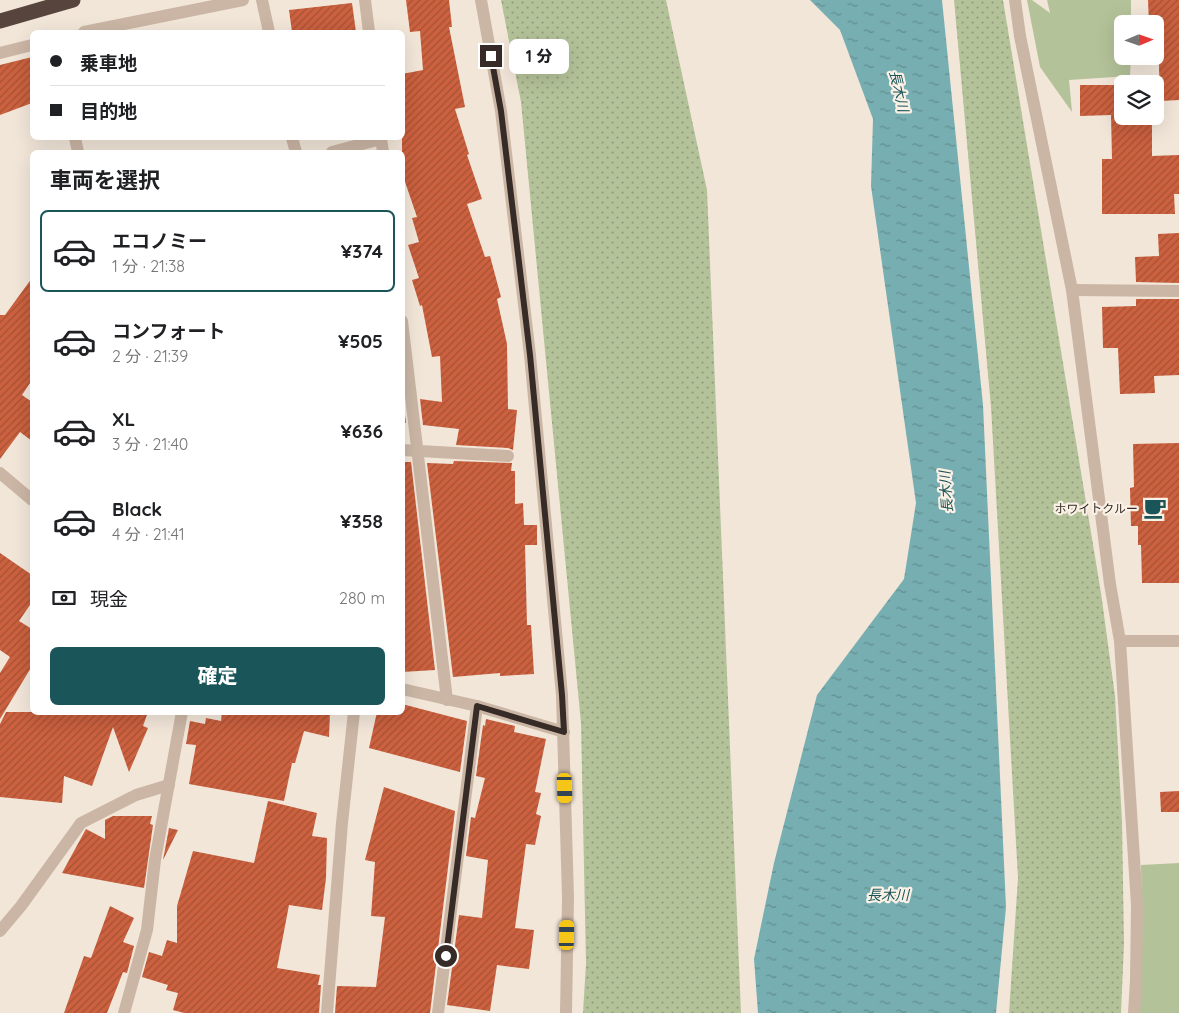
<!DOCTYPE html>
<html lang="ja">
<meta charset="utf-8">
<style>
body{margin:0;font-family:Quicksand,"Noto Sans JP",sans-serif;background:#f2f2f2;color:#202124;height:100vh;display:flex;flex-direction:column;font-size:19px;white-space:nowrap}
*{box-sizing:border-box;margin:0}
p{font-size:16px;color:#757577}
.icon{flex:none;width:28px;height:28px;fill:none;stroke:currentColor;stroke-width:2;stroke-linecap:round;stroke-linejoin:round}
.map{position:relative;flex:1;overflow:hidden}
.drawer{position:absolute;left:30px;top:150px;width:375px;height:565px;display:flex;flex-direction:column;background:#fff;border-radius:8px;box-shadow:0 5px 20px #0002}
.drawer>*{flex:none}
.banner{position:absolute;left:30px;top:30px;width:375px;height:110px;border-radius:8px;box-shadow:0 5px 20px #0002;display:grid;align-content:center;height:110px;padding:0 20px;background:#fff}
.needle{width:32px;rotate:88deg}
.buttons{position:absolute;left:1114px;top:15px;display:grid;gap:10px}
.buttons a{display:grid;place-items:center;width:50px;height:50px;border-radius:8px;background:#fff;box-shadow:0 5px 20px #0002;font-size:25px}
.end{position:absolute;width:22px;height:22px;margin:-11px;border:6px solid #362b26;background:#fff;box-shadow:0 0 0 2px #fff}
.from{border-radius:50%}
.bubble{position:absolute;height:35px;border-radius:8px;background:#fff;box-shadow:0 5px 20px #0002;font-size:16px;font-weight:800;line-height:35px;text-align:center}
.car{position:absolute;width:15px;height:30px;margin:-15px -8px;border-radius:6px;box-shadow:0 0 4px 1px #0007;background:linear-gradient(#f5c518 24%,#345 0 40%,#f5c518 0 76%,#345 0 86%,#f5c518 0)}
.banner b{display:flex;align-items:center;gap:18px;height:48px;font-size:19px}
.banner b+b{border-top:1px solid #e0e0e0}
.banner i{width:12px;height:12px;background:#202124}
ul{padding:0;list-style:none}
li{display:flex;align-items:center;gap:15px;height:82px;margin:0 10px 8px;padding:0 10px;border:2px solid transparent;border-radius:8px}
li div{flex:1}
li b{display:block;font-size:19px}
li em{font-style:normal;font-weight:800}
li.active{border-color:#1a5559}
li>.icon{width:45px;height:45px;stroke-width:1.5}
h2{padding:0 20px;font-size:22px;line-height:60px}
.pay{display:flex;align-items:center;gap:12px;height:55px;padding:0 20px;font-size:19px}
.pay p{margin-inline-start:auto}
.button{display:flex;gap:10px;margin-top:auto;padding:10px 20px}
.button a{flex:1;height:58px;border-radius:8px;background:#1a5559;color:#fff;font-size:20px;font-weight:800;line-height:58px;text-align:center}
.map>svg:first-child{display:block}
.grass{fill:#b4c299}
.park{fill:url(#park-dots)}
.water{fill:url(#water-ripples)}
.building{fill:url(#building-hatch)}
.lines{fill:none;stroke-linecap:round;stroke-linejoin:round}
.street{stroke:#cbb6a5;stroke-width:12}
.highway{stroke:#57453d;stroke-width:15}
.route{stroke:#362b26;stroke-width:6}
.labels{text-anchor:middle;dominant-baseline:central;stroke-width:4.5;stroke-linejoin:round;paint-order:stroke}
.poi-label{font-size:12px;fill:#362b26;stroke:#faf1e6;text-anchor:end}
.water-label{font-size:14px;font-style:italic;fill:#1a5559;stroke:#faf1e6}
</style>
<div class="map">
<svg width="1179" height="1013" viewBox="0 0 1179 1013">
<defs>
<pattern id="park-dots" width="8" height="8" patternUnits="userSpaceOnUse" patternTransform="scale(1.25)"><rect width="8" height="8" fill="#b4c299"/><path d="M2 2h.1M6 6h.1" fill="none" stroke="#939e7d" stroke-width="1.8" stroke-linecap="round"/></pattern>
<pattern id="water-ripples" width="26" height="14" patternUnits="userSpaceOnUse" patternTransform="scale(1.25)"><rect width="26" height="14" fill="#77aeb1"/><path d="M2 4q2-2 4 0t4 0M15 11q2-2 4 0t4 0" fill="none" stroke="#628e90"/></pattern>
<pattern id="building-hatch" width="6" height="6" patternUnits="userSpaceOnUse" patternTransform="scale(1.25)"><rect width="6" height="6" fill="#cb613f"/><path d="M-1 1l2-2M0 6l6-6M5 7l2-2" fill="none" stroke="#a65035"/></pattern>
</defs>
<rect width="100%" height="100%" fill="#f2e6d9"/>
<g class="grass">
<polygon points="1027,0 1032,0 1050,13 1047,0 1131,0 1131,24 1122,24 1122,56 1131,56 1130,76 1069,80 1072,112 1040,67"/>
<polygon points="1179,863 1179,1013 1138,1013 1142,925 1141,865"/>
</g>
<g class="park">
<polygon points="501,0 666,0 707,190 741,1013 583,1013 586,963 581,723 521,102"/>
<polygon points="954,0 1003,0 1101,593 1115,696 1122,822 1124,943 1121,1013 1009,1013 1018,878 991,407"/>
</g>
<polygon class="water" points="810,0 942,0 983,405 1006,907 996,1013 758,1013 754,959 774,863 817,695 904,579 916,503 871,186 873,119 840,30"/>
<g class="building">
<polygon points="406,0 449,0 452,27 449,27 465,107 455,109 469,154 467,155 482,199 467,204 485,257 490,256 501,297 497,299 507,344 508,409 517,410 513,450 508,448 456,445 459,429 423,425 420,399 442,402 440,356 432,357 422,305 420,306 412,280 419,278 408,245 419,242 412,218 417,217 402,173 402,74 423,70 420,31 410,32"/>
<polygon points="1148,0 1179,0 1179,100 1160,101 1158,35 1155,35 1155,24 1149,24"/>
<polygon points="352,3 356,32 292,32 289,10"/>
<polygon points="32,57 32,103 0,115 0,65"/>
<polygon points="1080,85 1122,85 1122,116 1152,116 1152,156 1179,155 1179,194 1174,194 1175,214 1102,214 1102,159 1112,159 1111,115 1080,116"/>
<polygon points="1179,233 1179,283 1136,282 1135,257 1159,256 1158,234"/>
<polygon points="32,278 32,380 22,395 32,402 32,441 20,432 0,459 0,315 5,315"/>
<polygon points="1136,299 1179,299 1179,375 1154,376 1155,393 1120,394 1118,348 1103,348 1102,307 1136,306"/>
<polygon points="402,400 403,400 406,423 402,423"/>
<polygon points="1179,443 1179,583 1142,583 1141,545 1138,545 1138,526 1131,526 1130,488 1134,487 1133,444"/>
<polygon points="454,461 512,463 511,471 515,471 515,504 523,503 524,525 537,525 537,545 525,545 527,625 531,625 534,674 500,676 500,673 453,677 427,463 453,464"/>
<polygon points="402,462 411,462 435,670 402,672"/>
<polygon points="0,553 32,575 32,602 19,621 32,629 32,666 0,719 0,673 10,657 0,650"/>
<polygon points="402,704 467,721 460,772 369,748 377,712 402,712"/>
<polygon points="6,712 148,712 143,726 148,728 129,772 113,727 92,786 64,776 62,803 0,797 0,724"/>
<polygon points="222,712 330,712 329,737 304,731 295,763 292,763 284,801 189,784 196,745 186,744 190,721 205,724 206,718 221,721"/>
<polygon points="486,719 515,726 514,732 546,739 535,792 541,793 536,814 541,816 535,845 526,844 515,928 534,930 529,969 497,965 490,1011 447,1005 459,915 482,918 488,860 466,856 471,817 475,818 485,778 476,776 483,725 485,726"/>
<polygon points="384,787 455,811 430,1013 335,1013 337,986 376,987 385,917 371,916 375,862 365,860"/>
<polygon points="1179,791 1179,812 1161,812 1160,792"/>
<polygon points="268,801 317,813 312,836 327,838 326,878 322,910 289,905 277,968 320,975 318,985 321,985 319,1013 184,1013 173,1010 178,993 166,990 168,985 142,977 149,952 162,956 167,940 177,943 177,906 193,851 254,863"/>
<polygon points="113,816 152,816 150,824 153,825 144,888 62,873 86,829 105,839 105,820"/>
<polygon points="169,828 178,830 163,860"/>
<polygon points="110,906 134,918 123,942 134,946 127,973 123,972 107,1013 64,1013 84,956 91,958"/>
</g>
<g class="lines">
<g class="street">
<polyline points="262,0 269,32"/>
<polyline points="365,0 369,32"/>
<polyline points="481,0 501,111 530,355 562,695 568,897 566,1013"/>
<polyline points="1015,0 1020,36 1072,290 1110,584 1120,641 1137,905 1136,980 1134,1013"/>
<polyline points="84,32 243,0"/>
<polyline points="0,53 32,45"/>
<polyline points="75,138 78,152"/>
<polyline points="292,138 296,152"/>
<polyline points="381,138 383,152"/>
<polyline points="332,152 381,139"/>
<polyline points="1072,290 1179,291"/>
<polyline points="402,321 447,700"/>
<polyline points="402,450 508,456"/>
<polyline points="0,473 32,500"/>
<polyline points="1120,641 1179,641"/>
<polyline points="402,689 477,706 564,732"/>
<polyline points="0,931 21,906 81,823 136,795 169,785"/>
<polyline points="124,1013 147,930 155,860 182,712"/>
<polyline points="327,1013 342,823 354,712"/>
<polyline points="438,1013 477,706"/>
</g>
<polyline class="highway" points="0,21 73,0"/>
</g>
<g class="lines">
<polyline class="route" points="446,956 477,706 564,732 562,695 530,355 501,111 491,56"/>
</g>
<defs>
<symbol id="cafe-bare" viewBox="-9 -9 18 18"><path d="M-5.5-4.5H6V0H3Q3 3.5 0 3.5H-2.5Q-5.5 3.5-5.5 0ZM3-3.2v2h1.7v-2ZM-6 4.5H4V6H-6Z" fill="#1a5559" stroke="#faf1e6" stroke-width="2.5" paint-order="stroke"/></symbol>
</defs>
<g fill-rule="evenodd">
<use href="#cafe-bare" x="1139" y="492" width="32" height="32"/>
</g>
<g class="labels">
<g class="poi-label">
<text x="1138" y="508">ホワイトクルー</text>
</g>
<g class="water-label">
<text transform="translate(899 91) rotate(77)">長木川</text>
<text transform="translate(946 492) rotate(-94)">長木川</text>
<text x="888" y="895">長木川</text>
</g>
</g>
</svg>
<div class="buttons">
<a><svg class="needle" viewBox="-14 -14 28 28"><path d="M0-13l5 13h-10z" fill="#e53935"/><path d="M0 13l5-13h-10z" fill="#757577"/></svg></a>
<a><svg class="icon" aria-label="layers" viewBox="0 0 24 24"><path d="M12 4l9 5-9 5-9-5zM3 14l9 5 9-5"/></svg></a>
</div>
<i class="end from" style="left:446px;top:956px"></i>
<i class="end" style="left:491px;top:56px"></i>
<div class="bubble" style="left:509px;top:39px;width:60px">1 分</div>
<i class="car" style="left:565px;top:788px;rotate:178deg"></i>
<i class="car" style="left:567px;top:935px;rotate:1deg"></i>
<div class="banner">
<b><i class="from"></i>乗車地</b>
<b><i></i>目的地</b>
</div>
<section class="drawer">
<h2>車両を選択</h2>
<ul>
<li class="active"><svg class="icon" aria-label="car" viewBox="0 0 24 24"><path d="M5 17H2v-5l4-1 3-4h7l3 4 3 1v5h-3M9 17h6M6 11h13"/><circle cx="7" cy="17" r="2"/><circle cx="17" cy="17" r="2"/></svg><div><b>エコノミー</b><p>1 分 · 21:38</p></div><em>¥374</em></li>
<li><svg class="icon" aria-label="car" viewBox="0 0 24 24"><path d="M5 17H2v-5l4-1 3-4h7l3 4 3 1v5h-3M9 17h6M6 11h13"/><circle cx="7" cy="17" r="2"/><circle cx="17" cy="17" r="2"/></svg><div><b>コンフォート</b><p>2 分 · 21:39</p></div><em>¥505</em></li>
<li><svg class="icon" aria-label="car" viewBox="0 0 24 24"><path d="M5 17H2v-5l4-1 3-4h7l3 4 3 1v5h-3M9 17h6M6 11h13"/><circle cx="7" cy="17" r="2"/><circle cx="17" cy="17" r="2"/></svg><div><b>XL</b><p>3 分 · 21:40</p></div><em>¥636</em></li>
<li><svg class="icon" aria-label="car" viewBox="0 0 24 24"><path d="M5 17H2v-5l4-1 3-4h7l3 4 3 1v5h-3M9 17h6M6 11h13"/><circle cx="7" cy="17" r="2"/><circle cx="17" cy="17" r="2"/></svg><div><b>Black</b><p>4 分 · 21:41</p></div><em>¥358</em></li>
</ul>
<div class="pay"><svg class="icon" aria-label="cash" viewBox="0 0 24 24"><path d="M3 7h18v10H3z"/><circle cx="12" cy="12" r="2"/></svg>現金<p>280 m</p></div>
<div class="button"><a>確定</a></div>
</section>
</div>
